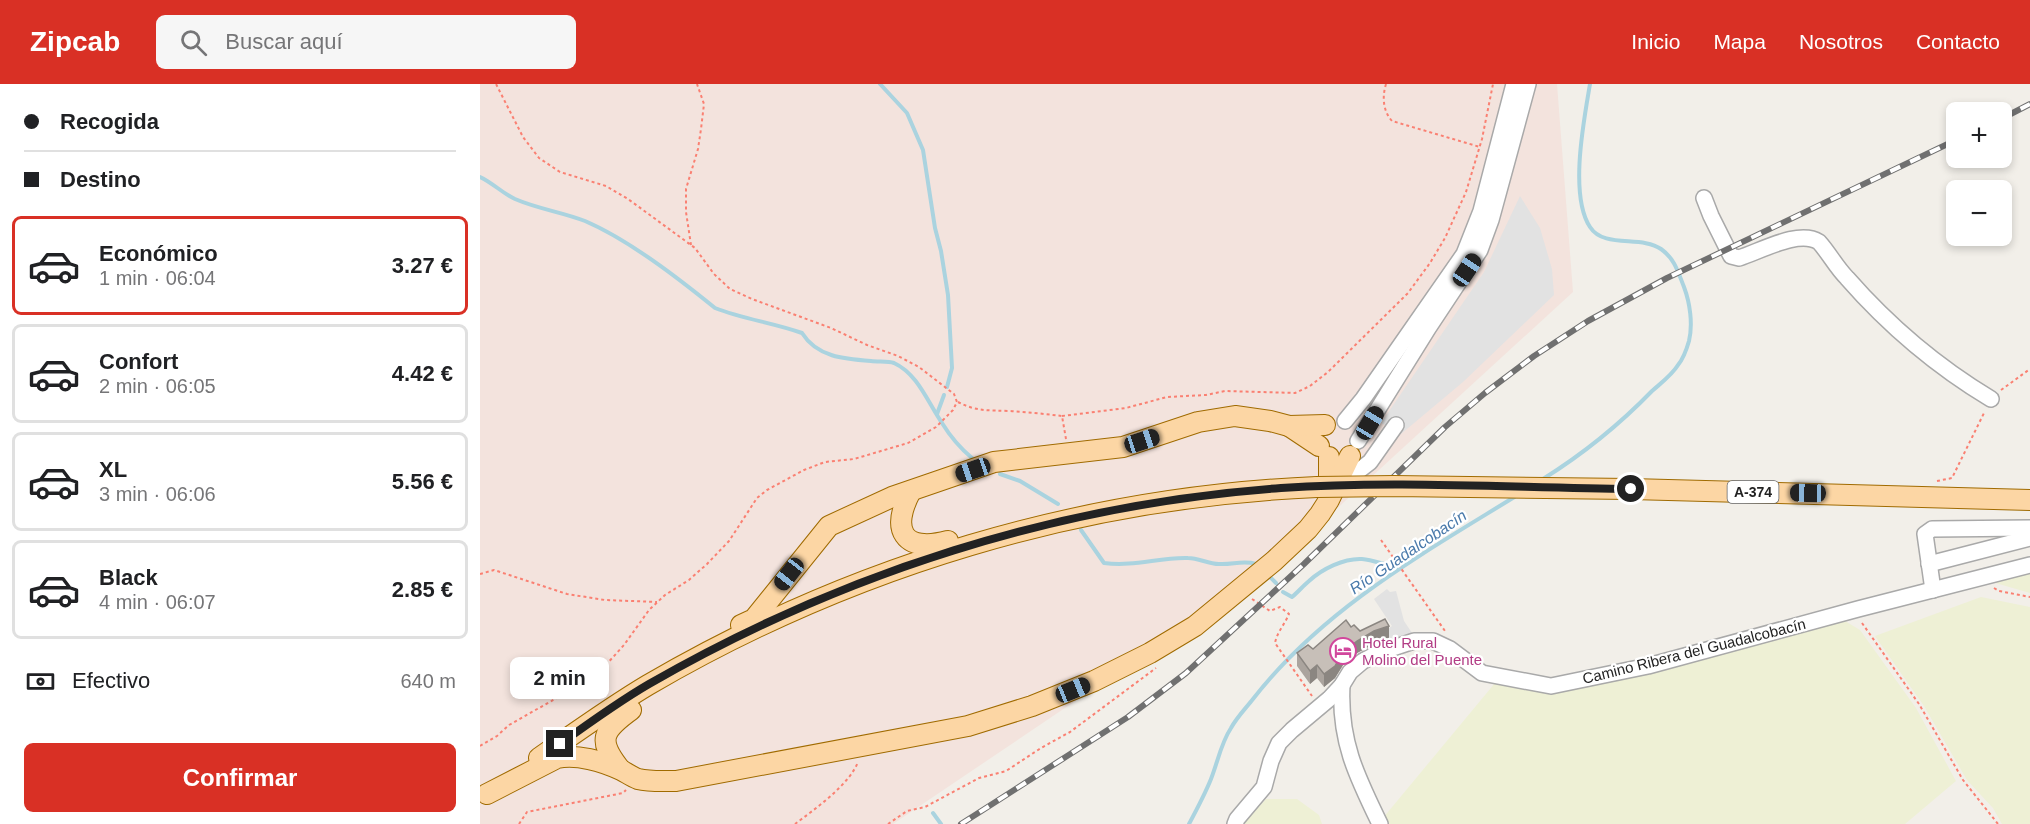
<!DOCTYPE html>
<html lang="es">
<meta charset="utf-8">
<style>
body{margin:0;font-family:Helvetica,sans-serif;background:#f6f6f6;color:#202124;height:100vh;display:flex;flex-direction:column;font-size:22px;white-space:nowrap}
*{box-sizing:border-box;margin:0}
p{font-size:20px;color:#757577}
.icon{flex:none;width:33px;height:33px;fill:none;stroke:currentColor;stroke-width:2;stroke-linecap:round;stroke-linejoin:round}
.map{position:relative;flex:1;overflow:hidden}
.sheet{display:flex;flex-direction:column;background:#fff;width:480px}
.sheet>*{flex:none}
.top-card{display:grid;align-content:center;height:132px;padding:0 24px;background:#fff}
.controls{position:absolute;left:1466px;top:18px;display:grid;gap:12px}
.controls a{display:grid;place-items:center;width:66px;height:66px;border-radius:9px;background:#fff;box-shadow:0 3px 9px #0003;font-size:30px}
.end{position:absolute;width:27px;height:27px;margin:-14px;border:8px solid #222;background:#fff;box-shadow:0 0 0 3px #fff}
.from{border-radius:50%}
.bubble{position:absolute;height:42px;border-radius:9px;background:#fff;box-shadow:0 3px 9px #0003;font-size:20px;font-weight:700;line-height:42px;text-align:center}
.car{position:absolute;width:18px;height:36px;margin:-18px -9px;border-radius:8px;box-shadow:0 0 4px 2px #0007;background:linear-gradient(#222 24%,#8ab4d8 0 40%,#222 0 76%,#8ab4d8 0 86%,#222 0)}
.top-card b{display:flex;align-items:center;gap:21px;height:57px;font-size:22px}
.top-card b+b{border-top:2px solid #e0e0e0}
.top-card i{width:15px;height:15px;background:#202124}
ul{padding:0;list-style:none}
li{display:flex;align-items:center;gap:18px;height:99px;margin:0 12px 9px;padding:0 12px;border:3px solid #e0e0e0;border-radius:9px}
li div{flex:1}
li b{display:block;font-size:22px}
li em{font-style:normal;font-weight:700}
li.on{border-color:#d93025}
li>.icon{width:54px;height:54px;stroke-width:1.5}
.pay{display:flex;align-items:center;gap:15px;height:66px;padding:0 24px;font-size:22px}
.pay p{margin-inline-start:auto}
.button{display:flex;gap:12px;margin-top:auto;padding:12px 24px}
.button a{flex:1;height:69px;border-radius:9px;background:#d93025;color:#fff;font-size:24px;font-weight:700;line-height:69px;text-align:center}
header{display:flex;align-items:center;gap:36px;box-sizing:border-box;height:84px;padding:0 30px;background:#d93025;color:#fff}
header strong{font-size:28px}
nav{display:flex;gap:33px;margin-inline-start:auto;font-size:21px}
.search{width:420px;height:54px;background:#f6f6f6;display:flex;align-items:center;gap:15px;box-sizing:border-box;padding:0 21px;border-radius:9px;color:#757577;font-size:22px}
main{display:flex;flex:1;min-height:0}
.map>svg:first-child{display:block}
.military{fill:#f3e3dd}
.farmland{fill:#eef0d5}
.parking{fill:#e2e2e2}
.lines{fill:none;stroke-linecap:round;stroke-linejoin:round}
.stream{stroke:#aad3df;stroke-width:4}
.minor-casing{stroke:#a9a9a9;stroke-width:18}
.major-casing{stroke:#a06b00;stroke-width:22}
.path{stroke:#fa8072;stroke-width:2;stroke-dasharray:3 3;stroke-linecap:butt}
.minor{stroke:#fff;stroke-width:15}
.major{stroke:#fcd6a4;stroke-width:20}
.rail-casing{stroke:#707070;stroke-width:6}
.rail{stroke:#fff;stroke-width:4;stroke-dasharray:11;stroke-linecap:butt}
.major-bridge-casing{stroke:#a06b00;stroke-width:22;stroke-linecap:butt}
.major-bridge{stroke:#fcd6a4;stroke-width:20}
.wall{fill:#aba49e}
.shaded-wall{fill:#8b8681}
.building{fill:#c7bfb8;stroke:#8b8681;stroke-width:1.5}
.route{stroke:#222;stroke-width:8}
.labels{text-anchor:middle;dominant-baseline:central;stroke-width:4.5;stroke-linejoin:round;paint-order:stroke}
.shield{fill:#fff;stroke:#646464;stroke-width:1.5}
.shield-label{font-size:14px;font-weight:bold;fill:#222}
.hotel-label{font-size:15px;fill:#b23c85;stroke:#fff;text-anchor:start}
.street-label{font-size:15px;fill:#222;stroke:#fff}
.water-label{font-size:16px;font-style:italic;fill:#4a7aab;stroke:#fff}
</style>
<header>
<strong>Zipcab</strong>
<div class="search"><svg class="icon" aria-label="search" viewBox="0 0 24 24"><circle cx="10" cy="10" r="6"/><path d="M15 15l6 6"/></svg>Buscar aquí</div>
<nav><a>Inicio</a><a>Mapa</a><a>Nosotros</a><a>Contacto</a></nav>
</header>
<main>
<section class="sheet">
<div class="top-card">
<b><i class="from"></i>Recogida</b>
<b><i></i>Destino</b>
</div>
<ul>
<li class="on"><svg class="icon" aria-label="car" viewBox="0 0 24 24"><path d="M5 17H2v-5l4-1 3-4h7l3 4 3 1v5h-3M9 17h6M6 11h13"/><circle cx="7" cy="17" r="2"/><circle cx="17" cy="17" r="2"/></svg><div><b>Económico</b><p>1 min · 06:04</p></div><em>3.27 €</em></li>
<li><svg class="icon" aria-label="car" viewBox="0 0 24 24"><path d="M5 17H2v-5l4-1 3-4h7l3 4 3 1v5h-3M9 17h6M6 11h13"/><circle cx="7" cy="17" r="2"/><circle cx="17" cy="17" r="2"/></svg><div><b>Confort</b><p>2 min · 06:05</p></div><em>4.42 €</em></li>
<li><svg class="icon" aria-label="car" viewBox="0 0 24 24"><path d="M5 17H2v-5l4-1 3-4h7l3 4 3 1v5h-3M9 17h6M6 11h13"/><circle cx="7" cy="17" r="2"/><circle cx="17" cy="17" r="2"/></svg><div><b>XL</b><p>3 min · 06:06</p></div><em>5.56 €</em></li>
<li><svg class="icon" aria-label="car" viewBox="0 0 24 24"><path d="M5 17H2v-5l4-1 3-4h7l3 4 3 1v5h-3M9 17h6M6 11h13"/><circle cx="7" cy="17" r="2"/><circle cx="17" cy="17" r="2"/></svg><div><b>Black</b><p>4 min · 06:07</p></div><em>2.85 €</em></li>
</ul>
<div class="pay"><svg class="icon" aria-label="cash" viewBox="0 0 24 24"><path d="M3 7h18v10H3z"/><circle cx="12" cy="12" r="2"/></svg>Efectivo<p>640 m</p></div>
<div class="button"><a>Confirmar</a></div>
</section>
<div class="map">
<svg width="1550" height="740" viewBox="0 0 1550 740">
<rect width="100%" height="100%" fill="#f2efe9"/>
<polygon class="military" points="0,0 1077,0 1093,208 791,485 413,740 0,740"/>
<g class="farmland">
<polygon points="1550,489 1550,509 1512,498"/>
<polygon points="1501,513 1550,523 1550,740 1522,740 1513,724 1487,696 1444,622 1395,552"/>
<polygon points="1365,537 1380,546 1436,624 1476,697 1425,740 909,740 903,734 1015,599 1073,609 1176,587"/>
<polygon points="786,715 817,715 839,731 842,740 763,740"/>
</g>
<g class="parking">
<polygon points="1040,112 1060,144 1072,185 1074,211 983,298 921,350 901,339 1004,188"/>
<polygon points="907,505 910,508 916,507 924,537 932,549 911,557 905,547 912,542 894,515"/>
</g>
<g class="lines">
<g class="stream">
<polyline points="400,0 427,29 443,66 455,144 461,167 468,211 472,284 467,303"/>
<path d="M0,93C13,99 22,109 35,115C58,125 82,128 105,137C149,156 198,194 235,224C263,235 294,239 322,249C337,273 364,275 391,277C398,278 408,277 414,279C438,290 448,319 462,339C470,352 480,364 492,374"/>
<polyline points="457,330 464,311"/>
<polyline points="520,390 540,397 578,420"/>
<path d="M1063,395C1103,370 1139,341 1172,307C1181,299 1192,291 1198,281C1203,275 1207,264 1209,257C1213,240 1210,219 1204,203C1198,188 1195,175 1181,165C1161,151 1124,165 1110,143C1089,111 1104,36 1110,0"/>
<path d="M601,446L624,479C655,483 679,473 708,474C719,474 728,480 739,480C752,481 763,476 776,480"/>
<polyline points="788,491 796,499"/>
<path d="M803,508L812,513C818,508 823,502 829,497C842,485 864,474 882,475C895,476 906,482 919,483"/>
<polyline points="453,729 461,740"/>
<path d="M709,740C717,725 725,710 731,695C738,677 741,659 751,644C757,633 766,624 773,615C843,525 942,470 1036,412"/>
</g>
<defs>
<g id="minor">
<path d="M1224,114L1231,132L1251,172L1259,174C1281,167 1319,145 1339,158C1349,169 1356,183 1367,194C1409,242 1456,282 1511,315"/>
<polyline points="865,337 883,315 984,170 1001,127 1034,0"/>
<polyline points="878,357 949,243 1000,166 1011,136 1048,0"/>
<polyline points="855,405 890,378 916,341"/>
<polyline points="1449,480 1550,454"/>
<polyline points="1453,506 1445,450 1452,445 1550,444"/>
<path d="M862,601C859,656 876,691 900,740"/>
<polyline points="755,740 757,735 784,703 791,677 799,659 812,646 849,615 862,601 870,588 883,577 898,569 934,557 953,557 970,565 1002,589 1071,602 1168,582 1378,525 1550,481"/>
</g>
<g id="major">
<polyline points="809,342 839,362"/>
<polyline points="849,373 849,410"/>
<polyline points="1151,405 1550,416"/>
<path d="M431,407C410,446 423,469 468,457"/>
<polyline points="261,541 274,535 349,442 412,413 514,378 643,363 718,338 755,332 790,337 809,342 845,341"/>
<path d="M59,674C95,649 131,623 168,601C372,482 601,413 837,403"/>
<path d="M140,685C117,656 122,647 151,626"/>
<path d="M7,710L77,674C97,670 122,677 141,686C147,689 152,693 158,695C170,698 183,697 196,697L488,642L552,622L614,597L670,569L715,542L794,477L828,445L840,430L849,416L870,372"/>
</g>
</defs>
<use href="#minor" class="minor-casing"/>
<use href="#major" class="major-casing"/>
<g class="path">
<path d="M906,0C902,13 903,27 912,37L1000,63"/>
<polyline points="211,161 206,128 206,105 218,65 221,45 224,20 217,0"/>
<polyline points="1521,306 1550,285"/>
<path d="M478,318C497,328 509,326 529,327C547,328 565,330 582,332L586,355"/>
<polyline points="582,332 646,324 687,313 726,311 745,307 815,309 830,302 848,288 928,209 950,179 965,154 986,108 1002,55 1013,0"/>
<polyline points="1457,397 1472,394 1505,327"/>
<polyline points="901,456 965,547"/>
<polyline points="0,490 14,486 87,510 125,516 177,518"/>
<polyline points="1514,504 1519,507 1550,513"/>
<path d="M772,515L790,527L800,523L809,530C805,540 797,548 795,559L832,612"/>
<polyline points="1382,539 1439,620 1483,696 1518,740"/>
<polyline points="0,662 17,652 29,641 105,598 125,582 144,561 169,526 185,511 209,496 227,480 249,457 277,414 287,406 324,386 345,378 374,375 428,359 456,343 473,326 477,318 474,310 439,283 418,272 387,261 351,244 272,215 250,205 234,190 215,164 148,115 126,102 80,88 59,74 43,53 16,0"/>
<polyline points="39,740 47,728 143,709 146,706"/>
<path d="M315,740C335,725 369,701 378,678"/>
<polyline points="408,740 427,727 445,723 499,694 526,687 561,664 590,648 676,584"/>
</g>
<use href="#minor" class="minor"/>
<use href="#major" class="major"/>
<defs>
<g id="rail">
<polyline points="1521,35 1550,20"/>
<polyline points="481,740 648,633 706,589 824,480 965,343 1005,309 1054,272 1108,237 1187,194 1476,56"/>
</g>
</defs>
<use href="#rail" class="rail-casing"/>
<use href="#rail" class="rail"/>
<defs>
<polyline id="major-bridge" points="837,403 914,402 1151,405"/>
</defs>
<use href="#major-bridge" class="major-bridge-casing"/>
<use href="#major-bridge" class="major-bridge"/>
</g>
<polygon class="wall" points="871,543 880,547 909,555 894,560 877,569 863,581 855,594 844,603 837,594 830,600 817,582 817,569 833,565"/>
<g class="shaded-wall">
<polygon points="909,542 909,555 894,560 877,569 863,581 855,594 844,603 844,590 863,568 877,557 894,547"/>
<polygon points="837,581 837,594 830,600 830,587"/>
</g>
<polygon class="building" points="905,535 909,542 894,547 877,557 863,568 855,582 844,590 837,581 830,587 817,569 828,561 833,565 866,536 871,543 874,541 880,547"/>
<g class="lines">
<path class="route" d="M80,660C109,639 138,618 169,600C362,489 578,420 801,404C915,396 1036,404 1151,405"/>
</g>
<defs>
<symbol id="hotel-ring" viewBox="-11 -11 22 22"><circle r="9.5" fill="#fff" stroke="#d1479c" stroke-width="1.5"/><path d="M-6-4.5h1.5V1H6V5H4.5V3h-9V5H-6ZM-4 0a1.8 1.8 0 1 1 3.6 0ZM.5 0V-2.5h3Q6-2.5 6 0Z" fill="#d1479c"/></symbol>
</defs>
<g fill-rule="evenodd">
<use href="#hotel-ring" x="848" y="552" width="30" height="30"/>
</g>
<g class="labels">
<rect class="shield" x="1247.5" y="397" width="51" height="22" rx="4.5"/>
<g class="shield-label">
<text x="1273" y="408">A-374</text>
</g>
<g class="hotel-label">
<text x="882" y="558">Hotel Rural<tspan x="882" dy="17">Molino del Puente</tspan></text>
</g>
<g class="street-label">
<text transform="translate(1214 567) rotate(-14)">Camino Ribera del Guadalcobacín</text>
</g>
<g class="water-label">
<text transform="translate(928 468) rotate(-34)">Río Guadalcobacín</text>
</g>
</g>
</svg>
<div class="controls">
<a>+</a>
<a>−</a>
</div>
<i class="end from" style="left:1151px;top:405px"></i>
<i class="end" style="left:80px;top:660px"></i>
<div class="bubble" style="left:30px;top:573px;width:99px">2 min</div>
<i class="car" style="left:987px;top:186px;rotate:34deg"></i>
<i class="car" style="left:890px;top:339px;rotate:31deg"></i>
<i class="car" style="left:662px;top:357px;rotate:72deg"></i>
<i class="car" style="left:493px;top:386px;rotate:251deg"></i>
<i class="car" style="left:1328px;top:409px;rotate:271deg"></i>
<i class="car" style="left:309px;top:490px;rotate:218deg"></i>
<i class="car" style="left:593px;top:606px;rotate:68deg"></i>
</div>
</main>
